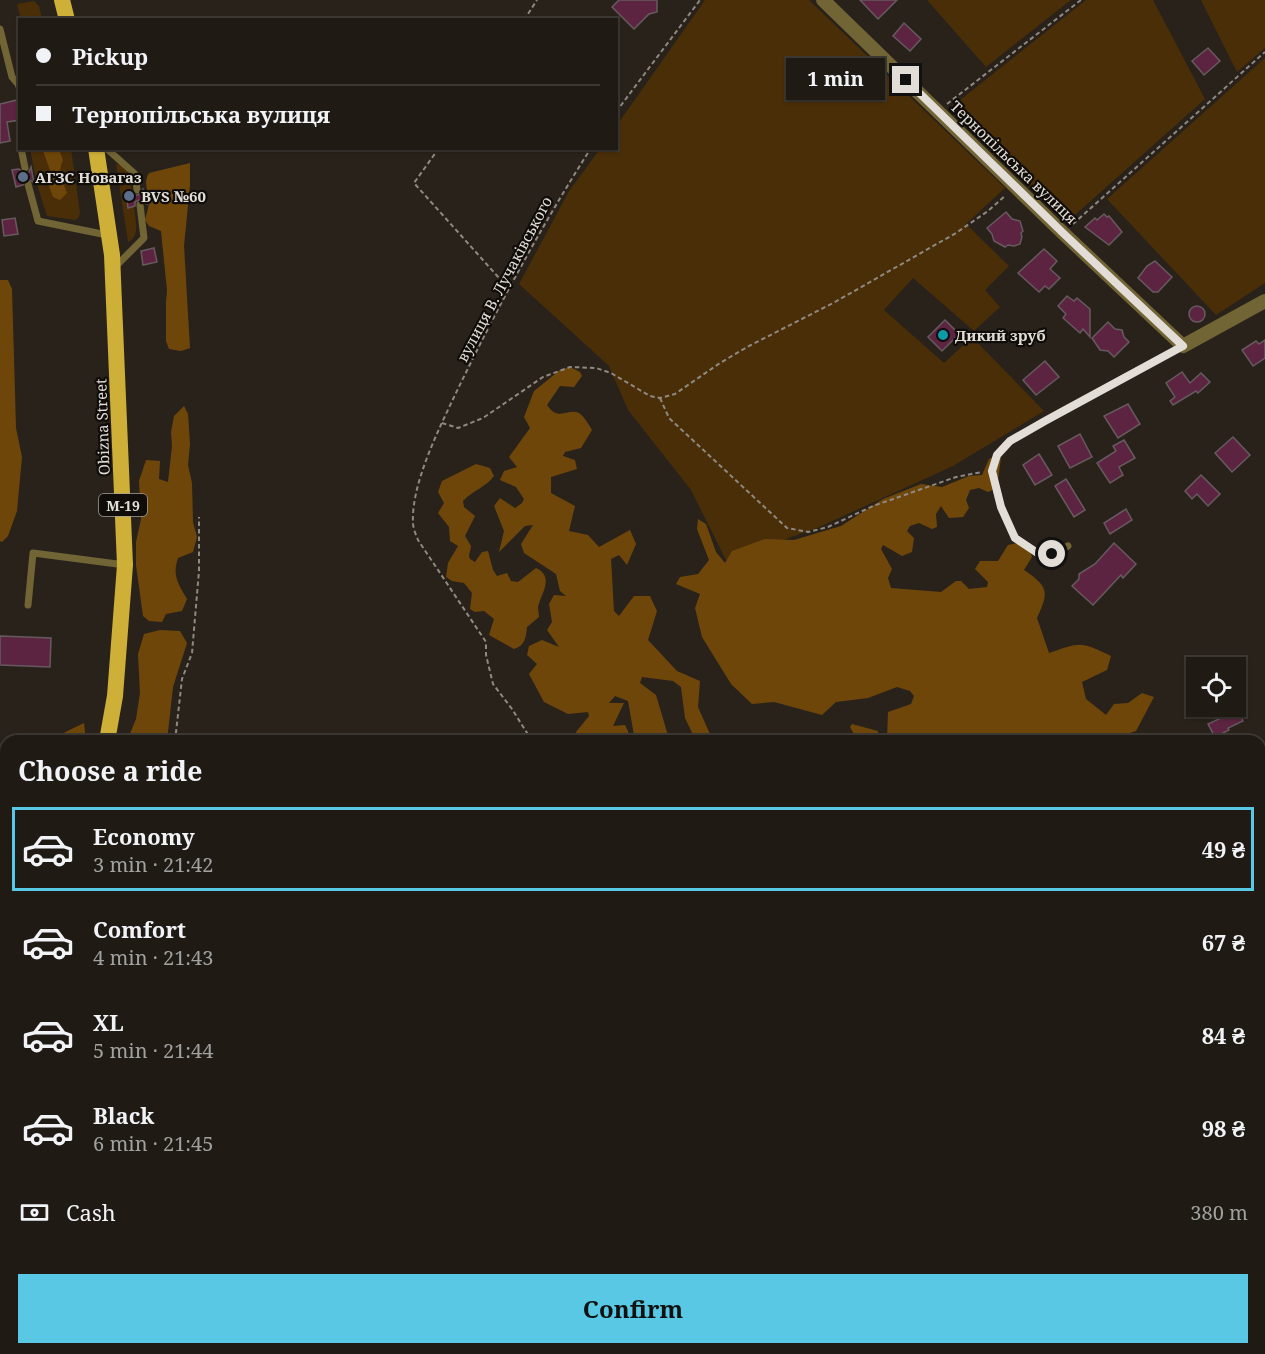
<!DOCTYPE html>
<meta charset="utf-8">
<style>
body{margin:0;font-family:"Noto Serif",serif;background:#2c2722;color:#f1f3f6;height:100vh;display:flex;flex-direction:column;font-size:22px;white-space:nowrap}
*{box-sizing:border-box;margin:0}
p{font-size:20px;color:#a1a1a0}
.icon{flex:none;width:33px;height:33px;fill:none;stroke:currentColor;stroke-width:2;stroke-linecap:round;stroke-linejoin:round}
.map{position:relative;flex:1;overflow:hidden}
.drawer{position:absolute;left:0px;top:735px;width:1266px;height:620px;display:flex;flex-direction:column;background:#1f1a14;border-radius:18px 18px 0 0;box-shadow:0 2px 4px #0004,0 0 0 2px #3c3834}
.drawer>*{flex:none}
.guide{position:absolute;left:18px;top:18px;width:600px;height:132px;border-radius:0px;box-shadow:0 2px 4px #0004,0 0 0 2px #3c3834;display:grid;align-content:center;height:132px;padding:0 18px;background:#1f1a14}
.controls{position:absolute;left:1186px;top:657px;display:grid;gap:12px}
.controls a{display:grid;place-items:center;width:60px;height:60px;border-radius:0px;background:#1f1a14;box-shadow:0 2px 4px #0004,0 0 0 2px #3c3834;font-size:30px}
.end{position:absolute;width:27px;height:27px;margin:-14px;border:8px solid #e2ddd7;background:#111;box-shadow:0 0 0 3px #111}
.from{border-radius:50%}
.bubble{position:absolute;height:42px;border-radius:0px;background:#1f1a14;box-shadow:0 2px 4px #0004,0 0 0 2px #3c3834;font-size:20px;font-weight:700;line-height:42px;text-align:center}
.guide b{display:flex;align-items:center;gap:21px;height:57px;font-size:22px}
.guide b+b{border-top:2px solid #3c3834}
.guide i{width:15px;height:15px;background:#f1f3f6}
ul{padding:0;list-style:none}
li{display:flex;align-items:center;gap:18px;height:84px;margin:0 12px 9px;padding:0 6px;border:3px solid transparent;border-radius:0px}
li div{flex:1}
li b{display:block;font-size:22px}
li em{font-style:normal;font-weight:700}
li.selected{border-color:#59c8e4}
li>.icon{width:54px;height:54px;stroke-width:1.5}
h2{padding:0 18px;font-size:27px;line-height:72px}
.pay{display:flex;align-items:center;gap:15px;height:66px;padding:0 18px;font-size:22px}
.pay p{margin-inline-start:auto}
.action{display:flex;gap:12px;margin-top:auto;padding:12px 18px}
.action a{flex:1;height:69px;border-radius:0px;background:#59c8e4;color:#111;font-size:24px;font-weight:700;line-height:69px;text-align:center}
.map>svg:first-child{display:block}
.green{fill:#492e08}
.forest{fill:#6f460a}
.building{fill:#5c2440;stroke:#675a5f;stroke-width:1.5}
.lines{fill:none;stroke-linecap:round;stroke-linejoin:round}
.path{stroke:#8f8982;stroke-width:2;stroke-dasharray:4.5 3;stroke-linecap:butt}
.service{stroke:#716435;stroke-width:7}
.minor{stroke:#716435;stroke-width:14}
.trunk{stroke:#ceb038;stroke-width:16}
.route{stroke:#e2ddd7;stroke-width:8}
.service-dot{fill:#5c6f8a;stroke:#0f0c09;stroke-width:2}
.culture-dot{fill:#0f9aa8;stroke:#0f0c09;stroke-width:2}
.labels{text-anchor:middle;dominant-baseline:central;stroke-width:4.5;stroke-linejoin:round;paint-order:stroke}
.shield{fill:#0f0c09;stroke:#a39e99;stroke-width:1.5}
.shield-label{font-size:14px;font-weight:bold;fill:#e2ddd7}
.street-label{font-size:15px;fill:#e2ddd7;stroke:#0f0c09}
.poi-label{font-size:15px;font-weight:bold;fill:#e2ddd7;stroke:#0f0c09;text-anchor:start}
</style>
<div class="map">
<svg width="1265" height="1354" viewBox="0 0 1265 1354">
<rect width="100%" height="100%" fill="#29221a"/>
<g class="green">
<polygon points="705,0 809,0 1005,188 966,224 1009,266 985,290 1000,307 974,331 913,278 884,310 944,363 972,337 1044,411 953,466 817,528 726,560 691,490 628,410 609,366 519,284 569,191 600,149 616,148 617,125"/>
<polygon points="927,0 1071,0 986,67"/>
<polygon points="1086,0 1153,0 1205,99 1066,223 950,108"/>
<polygon points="1201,0 1265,0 1265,48 1237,72"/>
<polygon points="34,1 39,6 42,19 21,19 17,4"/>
<polygon points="1265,58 1265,283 1216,315 1107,199"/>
<polygon points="30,149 71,149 80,213 79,217 75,220 47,216 37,184"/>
<path d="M116,164C129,166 130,179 132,191L126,193L128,207H134C135,219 141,236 128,242Z"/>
<polygon points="1260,1216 1265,1218 1265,1354 767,1354 766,1349 1260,1348"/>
</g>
<g class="forest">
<path d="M42,148L59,149L63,160C57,172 63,181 67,193L60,200L53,197L49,186L51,173Z"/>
<path d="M190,163V185L184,246L190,348L181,351L169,349L166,341V303L167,290L161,231L149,226L145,220C146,215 148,210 149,204C150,193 142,184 149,173Z"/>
<polygon points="0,280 8,280 12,289 16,428 22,457 17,511 8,536 2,542 0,541"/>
<path d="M570,367L580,372L582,376L574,387L560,386L547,405C558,422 568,408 579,413C584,416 589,425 592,430L581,448L565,452L563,456L575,460L577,469L551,477V493L575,506L569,531L588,535L599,547L630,530L636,544L627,565L619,555L611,559L614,611L619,616L634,596H650L657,611L648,640L677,671L700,681L698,707L713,741H696L685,718L681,687L673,681L642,677L640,683L656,695L667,732L672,741H635L628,701L615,696L609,703H624L613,726L625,725L628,731L630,741H579L576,732L589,716L588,712L568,714L544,702L529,674L537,664L527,655L529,646L542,640L559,647L547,630L552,622L549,604L554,595L566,596L560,591L556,574L524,553L521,544L533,525L525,526L499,552L504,531L494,506L500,498L515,508L522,503L524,499L516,487L500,480L504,471L517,467L509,457L530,428L524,417L534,391L560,370Z"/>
<path d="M184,406L188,414L190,444L188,465L192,483L193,522L197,537L193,552L178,558C172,576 178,583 187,599L182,611L166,614L162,622L149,621L143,616L136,565V542L141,519L139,481L146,460L160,461L159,479L168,482L172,446L171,432L174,416Z"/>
<path d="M997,455L1001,457L997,488L988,492L979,488L970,490L966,500L969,508L963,517L949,518L941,506L936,514L937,527L932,529L919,523L910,526L907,531L914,538L912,552L902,556L883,545L881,549L892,569L888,578L891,588L941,592L956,581H961L969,589L987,587L988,582L975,569L980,561H998L1008,545L1025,541L1028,545L1032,557L1024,570C1049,587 1049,592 1037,618L1049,653C1081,642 1080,641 1111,656L1107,670L1082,682L1086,699L1106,715L1114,704L1128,703L1142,693L1154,697L1136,731L1127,734L1121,741H887L888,712L911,704L914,696L910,691L897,687L868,698L836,702L822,715L774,702L752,704L731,684L702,637L695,608L700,594L676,584L680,577L698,574L709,560L697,529L698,519L706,524L716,552L725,563L732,551L765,539L794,540L841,526L883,499L921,484L942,487L969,476L982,475L989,459Z"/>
<path d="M476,464L490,468L494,476C486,487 472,491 463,501L464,507L475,516L465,536L471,546L469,556L470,559L475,562L482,552L488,551L493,570L497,576L507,573L511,581L518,582L536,568C555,577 541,593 538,607C538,609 539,615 539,617L527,627C526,637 525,646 514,649L489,635L494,619L484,611L475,612L470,609L472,593L464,583L452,581L446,577L448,563L458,546L450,541L449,527L438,513L444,503L438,492L442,481Z"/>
<polygon points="160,630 180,631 187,643 173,687 167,741 127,741 136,719 140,693 138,654 144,634"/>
<polygon points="84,723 86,741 47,741"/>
<polygon points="852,724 878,731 879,741 854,741 856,738 850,727"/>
<polygon points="1265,1045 1265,1106 1260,1104 1260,1049"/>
</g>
<g class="building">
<polygon points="619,0 657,0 657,12 649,14 634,29 612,7"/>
<polygon points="860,0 897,0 878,19"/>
<polygon points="904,23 921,39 910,51 893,36"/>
<polygon points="1208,48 1220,61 1204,75 1192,61"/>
<polygon points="17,100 20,120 7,122 10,141 0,143 0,104"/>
<polygon points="31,167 34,183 27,178 24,180 23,185 16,187 12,170 19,169 26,174 29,172"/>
<polygon points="143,189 147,204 139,200 135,202 135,206 128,208 126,192 132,191 134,195 138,195"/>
<polygon points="1006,212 1012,219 1020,221 1023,231 1021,233 1022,237 1020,244 1014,246 1008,245 1005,247 994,241 992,234 987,228"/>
<polygon points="1104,214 1107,217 1109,216 1122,232 1109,245 1085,227 1095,218 1097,220"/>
<polygon points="15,218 18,234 4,236 2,220"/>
<polygon points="154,248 157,262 143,265 141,251"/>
<polygon points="1044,249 1057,261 1050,269 1060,278 1049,289 1045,286 1039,292 1018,273"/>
<polygon points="1155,261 1172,277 1158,292 1153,292 1138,278 1147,266"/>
<polygon points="1067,296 1074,301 1077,298 1090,309 1090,337 1083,329 1080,333 1063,318 1066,314 1058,306"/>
<circle cx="1197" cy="314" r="8"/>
<polygon points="945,320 959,334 942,351 928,337"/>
<polygon points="1108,322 1115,329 1122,330 1124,337 1129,342 1114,357 1108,351 1100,350 1092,338"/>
<polygon points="1265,340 1265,358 1253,366 1242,350 1256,341 1259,344"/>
<polygon points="1045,361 1059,377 1036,395 1023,380"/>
<polygon points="1182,372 1190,383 1201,373 1210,382 1198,393 1196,391 1173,405 1170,401 1175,397 1166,383"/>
<polygon points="1128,404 1140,424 1118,438 1104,416"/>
<polygon points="1080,434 1092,457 1070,468 1058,446"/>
<polygon points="1233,437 1250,455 1232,472 1215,453"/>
<polygon points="1124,440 1135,458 1119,467 1123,475 1110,483 1097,463 1116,451 1113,446"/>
<polygon points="1039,454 1052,475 1035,485 1023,465"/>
<polygon points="1201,475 1220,494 1208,506 1197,494 1192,499 1185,491"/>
<polygon points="1066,479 1085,510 1074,517 1055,486"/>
<polygon points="1126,509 1132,520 1110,534 1104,523"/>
<polygon points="1114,543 1136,564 1123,578 1121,575 1093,605 1072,586 1079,579 1079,574 1095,564"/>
<polygon points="0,636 51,638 50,667 0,665"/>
<polygon points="1238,710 1243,721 1228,728 1229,730 1215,737 1208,724"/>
</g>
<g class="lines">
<g class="path">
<polyline points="524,20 537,0"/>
<polyline points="947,104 1081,0"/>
<polyline points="616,112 700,0"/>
<polyline points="439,148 414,183 508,288"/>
<polyline points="1073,224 1265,52"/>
<polyline points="660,398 669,418 787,528 808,532 828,527 873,506 956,477 982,472"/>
<polyline points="442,423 458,428 483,418 543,377 570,367 596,368 611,373 650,396 660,398 675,394 720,363 749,346 835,302 956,233 988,211 1006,195"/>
<polyline points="175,741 182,679 192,653 199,571 199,517"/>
<path d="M532,741L512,709L493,684L486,655V642L418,540C416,535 413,528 413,523C411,485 438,431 454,397C495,312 540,228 591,148"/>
<polyline points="809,1348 814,1354"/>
</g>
<g class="service">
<polyline points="0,29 12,77 18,84 20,90"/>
<polyline points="21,148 25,168"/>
<polyline points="106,148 135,174 137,190"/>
<polyline points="28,184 38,221 107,235"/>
<polyline points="115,267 144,238 140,205"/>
<polyline points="1068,546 1052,554 1042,556 1015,538 1001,507 992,471 997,455 1010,441 1062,411 1183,346"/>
<polyline points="28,605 33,553 125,565"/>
<polyline points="1260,887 1265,885"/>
<polyline points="0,1116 6,1104"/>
<polyline points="0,1252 6,1270"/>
</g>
<g class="minor">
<polyline points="823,0 1063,233 1183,346 1265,301"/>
<polyline points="1260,1202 1265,1204"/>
<polyline points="757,1348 757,1354"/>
</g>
<g class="trunk">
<polyline points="62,0 67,20"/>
<polyline points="96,148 112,255 125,565 115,696 107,741"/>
<polyline points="0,1325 6,1293"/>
</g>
</g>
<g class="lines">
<polyline class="route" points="906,80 1063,233 1183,346 1045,421 1010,441 997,455 992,471 1001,507 1015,538 1042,556 1052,554"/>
</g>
<g class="service-dot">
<circle cx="23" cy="177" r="6"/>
<circle cx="129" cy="196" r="6"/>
</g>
<circle class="culture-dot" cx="943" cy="335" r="6"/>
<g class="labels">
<rect class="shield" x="99" y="494" width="48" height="22" rx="4.5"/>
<g class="shield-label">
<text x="123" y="505">М-19</text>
</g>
<g class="street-label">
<text transform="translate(1014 162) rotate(44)">Тернопільська вулиця</text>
<text transform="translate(504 279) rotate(-62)">вулиця В. Лучаківського</text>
<text transform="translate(102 427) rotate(-92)">Obizna Street</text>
</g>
<g class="poi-label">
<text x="35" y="177">АГЗС Новагаз</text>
<text x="141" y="196">BVS №60</text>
<text x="955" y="335">Дикий зруб</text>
</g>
</g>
</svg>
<div class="controls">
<a><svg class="icon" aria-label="locate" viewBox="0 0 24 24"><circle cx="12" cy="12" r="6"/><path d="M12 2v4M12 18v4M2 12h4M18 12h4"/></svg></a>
</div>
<i class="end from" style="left:1052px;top:554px"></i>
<i class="end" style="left:906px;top:80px"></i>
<div class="bubble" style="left:786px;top:58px;width:99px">1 min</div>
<div class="guide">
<b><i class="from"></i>Pickup</b>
<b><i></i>Тернопільська вулиця</b>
</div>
<section class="drawer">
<h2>Choose a ride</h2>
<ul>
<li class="selected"><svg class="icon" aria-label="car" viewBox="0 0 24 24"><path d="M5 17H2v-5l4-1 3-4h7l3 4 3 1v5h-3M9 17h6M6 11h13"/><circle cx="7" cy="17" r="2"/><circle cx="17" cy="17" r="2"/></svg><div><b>Economy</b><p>3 min · 21:42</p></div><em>49 ₴</em></li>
<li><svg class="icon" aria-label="car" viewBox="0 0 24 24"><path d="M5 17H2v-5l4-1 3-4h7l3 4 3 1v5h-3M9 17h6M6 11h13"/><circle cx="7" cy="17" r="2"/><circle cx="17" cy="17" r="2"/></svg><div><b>Comfort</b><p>4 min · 21:43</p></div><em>67 ₴</em></li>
<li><svg class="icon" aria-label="car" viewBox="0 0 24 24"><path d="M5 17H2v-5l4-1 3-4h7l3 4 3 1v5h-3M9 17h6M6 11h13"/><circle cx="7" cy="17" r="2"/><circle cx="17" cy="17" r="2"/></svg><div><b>XL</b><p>5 min · 21:44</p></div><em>84 ₴</em></li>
<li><svg class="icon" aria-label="car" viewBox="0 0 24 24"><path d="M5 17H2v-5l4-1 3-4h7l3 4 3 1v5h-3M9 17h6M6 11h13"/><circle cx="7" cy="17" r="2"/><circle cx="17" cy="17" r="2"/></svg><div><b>Black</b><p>6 min · 21:45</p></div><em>98 ₴</em></li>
</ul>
<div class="pay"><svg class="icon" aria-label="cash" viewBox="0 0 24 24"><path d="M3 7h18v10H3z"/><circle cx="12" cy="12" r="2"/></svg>Cash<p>380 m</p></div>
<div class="action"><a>Confirm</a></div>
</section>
</div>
